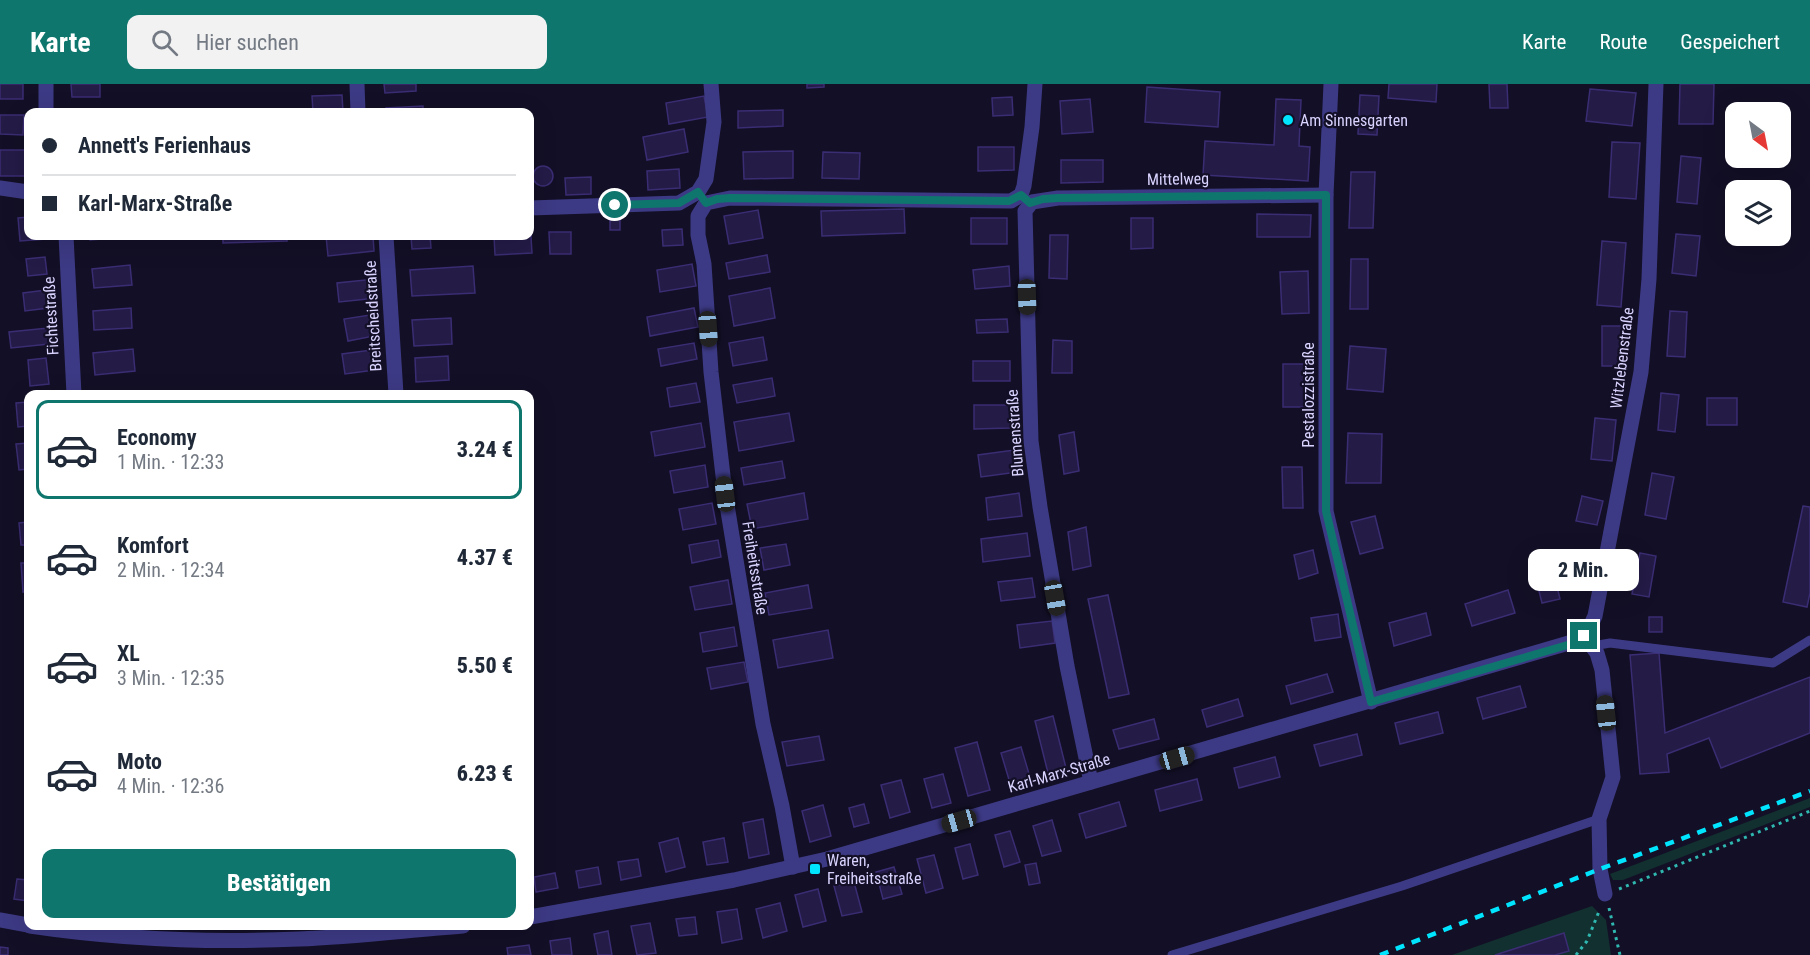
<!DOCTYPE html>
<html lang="de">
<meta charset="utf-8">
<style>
body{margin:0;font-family:"Roboto Condensed",sans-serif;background:#f2f2f3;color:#1f2937;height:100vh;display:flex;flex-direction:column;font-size:22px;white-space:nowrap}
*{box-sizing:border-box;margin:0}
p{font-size:20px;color:#747a83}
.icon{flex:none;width:33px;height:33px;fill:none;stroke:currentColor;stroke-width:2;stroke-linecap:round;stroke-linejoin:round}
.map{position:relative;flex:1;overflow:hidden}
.drawer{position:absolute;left:24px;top:306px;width:510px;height:540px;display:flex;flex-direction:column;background:#fff;border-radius:12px;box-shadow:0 6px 24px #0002}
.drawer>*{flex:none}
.top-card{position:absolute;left:24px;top:24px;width:510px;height:132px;border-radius:12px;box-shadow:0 6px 24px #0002;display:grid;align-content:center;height:132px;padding:0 18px;background:#fff}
.needle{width:39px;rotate:148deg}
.controls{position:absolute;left:1725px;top:18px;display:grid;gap:12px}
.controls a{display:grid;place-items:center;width:66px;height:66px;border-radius:12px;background:#fff;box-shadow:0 6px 24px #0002;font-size:30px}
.end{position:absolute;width:27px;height:27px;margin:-14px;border:8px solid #0f766e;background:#fff;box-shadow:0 0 0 3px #fff}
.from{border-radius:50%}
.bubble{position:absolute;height:42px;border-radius:12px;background:#fff;box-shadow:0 6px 24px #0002;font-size:20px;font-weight:800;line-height:42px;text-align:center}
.car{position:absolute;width:18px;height:36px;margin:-18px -9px;border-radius:8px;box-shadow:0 0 4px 2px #0007;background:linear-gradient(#222 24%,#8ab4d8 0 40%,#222 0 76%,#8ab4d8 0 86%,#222 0)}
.top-card b{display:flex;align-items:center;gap:21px;height:57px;font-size:22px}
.top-card b+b{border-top:2px solid #e0e1e3}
.top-card i{width:15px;height:15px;background:#1f2937}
ul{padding:10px 0 0;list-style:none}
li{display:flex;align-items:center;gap:18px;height:99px;margin:0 12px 9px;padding:0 6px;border:3px solid transparent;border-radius:12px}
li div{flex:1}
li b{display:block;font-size:22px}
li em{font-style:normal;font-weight:800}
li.selected{border-color:#0f766e}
li>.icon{width:54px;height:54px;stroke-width:1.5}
.primary-button{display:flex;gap:12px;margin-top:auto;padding:12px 18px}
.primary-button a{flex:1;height:69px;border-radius:12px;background:#0f766e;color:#fff;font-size:24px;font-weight:800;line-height:69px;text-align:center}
header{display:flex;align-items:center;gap:36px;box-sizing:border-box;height:84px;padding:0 30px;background:#0f766e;color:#fff}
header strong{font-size:28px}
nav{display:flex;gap:33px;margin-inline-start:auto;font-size:21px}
.search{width:420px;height:54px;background:#f2f2f3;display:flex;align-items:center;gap:15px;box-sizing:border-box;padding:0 21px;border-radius:12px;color:#747a83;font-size:22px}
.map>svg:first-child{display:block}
.green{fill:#12302f}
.building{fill:#241b47;stroke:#3b2d73;stroke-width:1.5}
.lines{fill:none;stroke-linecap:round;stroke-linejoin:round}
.path{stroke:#2fb8b0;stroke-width:3;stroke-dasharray:3 4.5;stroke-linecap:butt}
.service{stroke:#3d3a85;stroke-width:9}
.minor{stroke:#3d3a85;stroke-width:15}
.rail{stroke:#00e5ff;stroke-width:4.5;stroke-dasharray:9 8;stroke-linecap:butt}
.route{stroke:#0f766e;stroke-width:8}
.poi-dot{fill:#00e5ff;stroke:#130f26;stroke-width:2}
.labels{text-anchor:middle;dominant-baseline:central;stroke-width:4.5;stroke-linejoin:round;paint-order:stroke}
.poi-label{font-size:16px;fill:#d9d4ff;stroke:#130f26;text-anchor:start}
.street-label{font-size:16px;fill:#d9d4ff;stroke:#130f26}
</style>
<header>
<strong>Karte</strong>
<div class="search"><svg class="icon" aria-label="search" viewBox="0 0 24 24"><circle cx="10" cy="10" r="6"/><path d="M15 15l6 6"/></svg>Hier suchen</div>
<nav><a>Karte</a><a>Route</a><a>Gespeichert</a></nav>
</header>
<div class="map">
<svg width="1810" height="871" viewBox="0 0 1810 871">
<rect width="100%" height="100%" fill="#130f26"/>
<g class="green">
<polygon points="1810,714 1810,723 1623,796 1613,796 1610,790"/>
<polygon points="1592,822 1606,836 1611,871 1452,871"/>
</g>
<g class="building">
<rect x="0" y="0" width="23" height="15"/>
<polygon points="71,0 100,0 100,13 72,13"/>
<polygon points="384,0 416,0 416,7 385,9"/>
<polygon points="807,0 824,0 824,3 807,4"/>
<polygon points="1389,0 1437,0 1436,18 1388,14"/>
<polygon points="1489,0 1507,0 1508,24 1490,24"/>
<polygon points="1680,0 1714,0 1713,40 1679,40"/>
<polygon points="1147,3 1220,8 1218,43 1145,38"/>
<polygon points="1590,5 1636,9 1632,42 1586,37"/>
<polygon points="342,11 343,28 313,28 312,12"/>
<polygon points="1360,11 1379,12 1377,51 1358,50"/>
<polygon points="704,12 708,33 669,40 666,19"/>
<polygon points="1012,13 1013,31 993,32 992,14"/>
<polygon points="1090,15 1093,48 1062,50 1060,17"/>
<polygon points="1276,15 1301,16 1299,62 1310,63 1308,97 1203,91 1205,57 1274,61"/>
<polygon points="423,22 423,28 386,28 386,24"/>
<polygon points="783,26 783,42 738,44 738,27"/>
<polygon points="0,31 24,31 23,51 0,50"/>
<polygon points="684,45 688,68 647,76 643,53"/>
<polygon points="1612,58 1640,59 1636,115 1609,113"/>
<polygon points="978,63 1014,63 1014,86 978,87"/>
<rect x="0" y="66" width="28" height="26"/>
<polygon points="793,67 793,94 744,95 743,68"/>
<polygon points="823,68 860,69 859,95 822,94"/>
<polygon points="1681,72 1701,74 1697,120 1677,118"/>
<polygon points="1061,76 1103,76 1103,98 1061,99"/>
<circle cx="543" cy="92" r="10"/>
<polygon points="679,85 680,104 648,106 647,87"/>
<polygon points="1351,88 1375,88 1373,144 1349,144"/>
<polygon points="591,93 591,110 566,111 565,94"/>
<polygon points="904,125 905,149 822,152 821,127"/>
<polygon points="758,126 763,154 729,160 724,132"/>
<polygon points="1257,130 1311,131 1310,153 1257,153"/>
<polygon points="28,133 28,152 45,152 46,155 20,157 18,134"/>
<polygon points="620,134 620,146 610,146 610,135"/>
<rect x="971" y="134" width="36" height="26"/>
<polygon points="1131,134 1153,134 1153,164 1131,165"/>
<polygon points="530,137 532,169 495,171 494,152 530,152"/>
<polygon points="682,145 683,161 663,162 662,146"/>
<polygon points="549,148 571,148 571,170 550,170"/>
<polygon points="1676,150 1700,152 1696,192 1672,189"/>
<polygon points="1050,151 1068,151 1067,195 1049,194"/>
<polygon points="89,152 126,152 126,153 90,156"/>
<polygon points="223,152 287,152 287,157 223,159"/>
<polygon points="326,152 373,152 374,167 328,172"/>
<polygon points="411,152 430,152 431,164 412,165"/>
<polygon points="1602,157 1626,159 1621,223 1597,221"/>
<polygon points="767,171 770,188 729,195 726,179"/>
<polygon points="45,173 47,190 28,192 26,175"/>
<polygon points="1351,175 1368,175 1368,225 1350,225"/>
<polygon points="692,180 696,202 660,208 657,186"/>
<polygon points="130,181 132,201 94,204 92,185"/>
<polygon points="473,182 475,209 412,212 410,186"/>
<polygon points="1009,182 1010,202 975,205 973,186"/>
<polygon points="1308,187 1309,229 1282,230 1280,188"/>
<polygon points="375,195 377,214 339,218 337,199"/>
<polygon points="770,204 775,234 734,242 729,212"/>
<polygon points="46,206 48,224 25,227 23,209"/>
<polygon points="131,224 132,244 94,246 93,227"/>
<polygon points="694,224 698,243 650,252 647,233"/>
<polygon points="1670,227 1687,228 1685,273 1667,272"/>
<polygon points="370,231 374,252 348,257 344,235"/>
<polygon points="451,234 452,260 414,262 412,236"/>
<polygon points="1007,235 1008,248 977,249 976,236"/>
<polygon points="1602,242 1622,242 1621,282 1602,282"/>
<polygon points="48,244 49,260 11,264 9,248"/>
<polygon points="763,253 767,276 733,282 729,259"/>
<polygon points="1053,256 1072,257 1072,289 1052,289"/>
<polygon points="694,259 697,275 661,282 658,265"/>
<polygon points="1350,262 1386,265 1383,308 1347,305"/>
<polygon points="133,265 135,287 95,291 93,269"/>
<polygon points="379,265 382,285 345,290 342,270"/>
<polygon points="448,272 449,296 416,298 415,274"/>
<polygon points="46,274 49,300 30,302 28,276"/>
<rect x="973" y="277" width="37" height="20"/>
<polygon points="1283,280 1310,280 1309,323 1283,323"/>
<polygon points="772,294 775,312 737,319 733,301"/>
<polygon points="696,299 700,318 670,323 667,304"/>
<polygon points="1661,309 1679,311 1675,348 1658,346"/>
<rect x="1707" y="314" width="30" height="27"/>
<polygon points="28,318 28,342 18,343 16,319"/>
<polygon points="974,321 1010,321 1010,344 974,345"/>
<polygon points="789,329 794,357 739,367 734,338"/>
<polygon points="1595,334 1616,336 1612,377 1591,375"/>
<polygon points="701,339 705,363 655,372 651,348"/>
<polygon points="1074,348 1079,387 1064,390 1059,351"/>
<polygon points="1348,349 1382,350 1381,399 1346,399"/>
<polygon points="28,359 28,385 19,386 16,360"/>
<polygon points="1014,366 1017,388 981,393 978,371"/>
<polygon points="782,377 785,394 744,401 741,384"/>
<polygon points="705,381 708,403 674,409 670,387"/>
<polygon points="1282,383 1302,383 1303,424 1283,424"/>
<polygon points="1652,389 1674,393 1666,435 1645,431"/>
<polygon points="804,409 808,435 752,445 747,420"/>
<polygon points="1019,409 1022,432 988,436 986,414"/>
<polygon points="1582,412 1603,417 1597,441 1576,437"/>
<polygon points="712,419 716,440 683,446 679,425"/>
<polygon points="1803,422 1810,423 1810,509 1807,523 1783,518"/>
<polygon points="1375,432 1383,464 1360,470 1351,438"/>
<polygon points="28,438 28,461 21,461 19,439"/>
<polygon points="1086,443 1091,482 1073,486 1068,448"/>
<polygon points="1027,449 1030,472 983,478 981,455"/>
<polygon points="718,456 721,473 692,479 689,461"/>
<polygon points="786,460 790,481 764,486 760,464"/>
<polygon points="1313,466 1318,489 1299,495 1294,471"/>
<polygon points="1640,469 1656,472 1649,513 1632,510"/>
<polygon points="21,479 28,479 28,507 23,508"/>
<polygon points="1554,490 1560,515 1542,519 1536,495"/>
<polygon points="1032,494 1035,513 1001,517 998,498"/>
<polygon points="728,496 732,520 695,526 690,503"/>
<polygon points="808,501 812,524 769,531 765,509"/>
<polygon points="1508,506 1515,529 1472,542 1465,520"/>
<polygon points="1108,511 1129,610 1109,614 1088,515"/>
<polygon points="1426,529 1431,551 1394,562 1389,539"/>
<polygon points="1338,530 1341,553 1315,557 1311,534"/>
<rect x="1649" y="533" width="13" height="15"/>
<polygon points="1052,537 1055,559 1020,564 1017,541"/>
<polygon points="734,543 737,562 703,568 700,549"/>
<polygon points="828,546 833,574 778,584 773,556"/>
<polygon points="1659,569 1665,649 1810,593 1810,649 1721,684 1709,654 1667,670 1669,688 1640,690 1630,571"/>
<polygon points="744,578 748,598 711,605 707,584"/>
<polygon points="1327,590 1333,608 1291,620 1286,602"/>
<polygon points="1520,602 1526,623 1483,635 1477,614"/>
<polygon points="1238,615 1243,632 1207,643 1202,626"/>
<polygon points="1438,628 1443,649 1400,660 1395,639"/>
<polygon points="1053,632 1066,684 1048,689 1035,637"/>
<polygon points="1154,635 1159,655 1119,665 1113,646"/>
<polygon points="1357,650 1362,671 1320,682 1314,661"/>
<polygon points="819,652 824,676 787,682 782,658"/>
<polygon points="977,658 990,706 968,712 955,664"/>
<polygon points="1021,663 1030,693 1010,699 1001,669"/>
<polygon points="1275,673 1280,693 1239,704 1234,684"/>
<polygon points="943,690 951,719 932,724 924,695"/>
<polygon points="1197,695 1202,716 1160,727 1155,706"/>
<polygon points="901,696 910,728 890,734 881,701"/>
<polygon points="1119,718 1126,742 1086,754 1079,730"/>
<polygon points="864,720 869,739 854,743 849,724"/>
<polygon points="823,721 831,752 810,758 802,727"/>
<polygon points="763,735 769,770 749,774 743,739"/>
<polygon points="1052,736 1061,767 1042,772 1033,742"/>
<polygon points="1010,747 1020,778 1004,783 995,751"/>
<polygon points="678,754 685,783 666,788 659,759"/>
<polygon points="724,754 728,778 707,781 703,758"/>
<polygon points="970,760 978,791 963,795 955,764"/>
<polygon points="934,771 943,804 926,809 917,775"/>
<polygon points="638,775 641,792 621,796 618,778"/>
<polygon points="1036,779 1040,799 1029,801 1025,781"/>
<polygon points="598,783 601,800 579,804 576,787"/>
<polygon points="894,783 902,810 883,815 876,788"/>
<polygon points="555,789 558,804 536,808 534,793"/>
<polygon points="17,795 28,796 28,817 14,815"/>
<polygon points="854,798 862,828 842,832 834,802"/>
<polygon points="818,805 826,837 803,843 795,811"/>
<polygon points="780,819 787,847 763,854 756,825"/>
<polygon points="737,825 742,855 722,859 717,828"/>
<polygon points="695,833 697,850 679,852 676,835"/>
<polygon points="650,839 656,869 637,871 631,842"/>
<polygon points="608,847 612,871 598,871 594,850"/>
<polygon points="1564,849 1569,867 1555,871 1495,871"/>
<polygon points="570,854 572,871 552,871 550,857"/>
<polygon points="529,861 531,871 508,871 507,864"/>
<polygon points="0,863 8,864 8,871 0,871"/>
</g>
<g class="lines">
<g class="path">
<polyline points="1619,805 1810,727"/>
<polyline points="1609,824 1620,871"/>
<polyline points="1576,871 1587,857 1600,825"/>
</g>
<g class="service">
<polyline points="1593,562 1610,559 1773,579 1810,556"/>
<polyline points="1172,871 1402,802 1599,735"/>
</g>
<g class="minor">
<polyline points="46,0 46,28"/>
<polyline points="357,0 358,28"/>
<polyline points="1331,0 1326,111 1326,427 1371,618"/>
<polyline points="0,104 28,108"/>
<polyline points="530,124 679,119 698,108 706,95 714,38 711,0"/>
<polyline points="66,152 74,310"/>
<polyline points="386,152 396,310"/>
<polyline points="1584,552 1597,569 1602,586 1613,693 1599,735 1600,785 1605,810"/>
<polyline points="1091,698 1067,582 1040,423 1031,357 1025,127 1032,118 1058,114 1326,111"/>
<polyline points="793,783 782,722 763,640 725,409 711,288 704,180 698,151 698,132 706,119 730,114 1011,117 1021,111 1024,102 1032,43 1035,0"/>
<polyline points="530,833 734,796 827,775 1579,556 1588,547 1595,532 1641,288 1649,195 1656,0"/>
<polyline points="0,836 28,841"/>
<path d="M30,842C118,855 210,859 299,855C354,853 409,846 463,842"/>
</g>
<polyline class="rail" points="1380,871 1600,785 1810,707"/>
</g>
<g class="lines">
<polyline class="route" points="615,121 679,119 698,108 706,119 717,115 730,114 1009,117 1021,111 1030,119 1043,115 1058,114 1326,111 1326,427 1371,618 1571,560 1584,552"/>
</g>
<g class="poi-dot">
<circle cx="1288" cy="36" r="6"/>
<rect x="809" y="779" width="12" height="12" rx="3"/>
</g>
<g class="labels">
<g class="poi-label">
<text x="1300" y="36">Am Sinnesgarten</text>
<text x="827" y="776">Waren,<tspan x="827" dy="18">Freiheitsstraße</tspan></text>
</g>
<g class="street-label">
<text transform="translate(1178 95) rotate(-1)">Mittelweg</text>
<text transform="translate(51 232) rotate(-93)">Fichtestraße</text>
<text transform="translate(373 232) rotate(-93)">Breitscheidstraße</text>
<text transform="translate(1622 274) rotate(-83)">Witzlebenstraße</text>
<text transform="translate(1308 311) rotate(-90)">Pestalozzistraße</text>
<text transform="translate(1015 349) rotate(-94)">Blumenstraße</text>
<text transform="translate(755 484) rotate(81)">Freiheitsstraße</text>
<text transform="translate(1059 689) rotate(-16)">Karl-Marx-Straße</text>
</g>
</g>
</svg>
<div class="controls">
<a><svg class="needle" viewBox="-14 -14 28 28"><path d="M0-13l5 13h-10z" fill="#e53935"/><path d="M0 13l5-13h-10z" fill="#747a83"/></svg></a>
<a><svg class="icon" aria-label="layers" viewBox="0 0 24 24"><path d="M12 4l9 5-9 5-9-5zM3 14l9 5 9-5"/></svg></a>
</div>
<i class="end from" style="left:615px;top:121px"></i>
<i class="end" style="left:1584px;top:552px"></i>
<div class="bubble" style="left:1528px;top:465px;width:111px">2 Min.</div>
<i class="car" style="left:1027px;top:213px;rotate:178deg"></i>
<i class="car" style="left:708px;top:245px;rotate:176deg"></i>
<i class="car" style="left:725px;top:410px;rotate:353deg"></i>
<i class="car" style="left:1055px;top:514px;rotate:170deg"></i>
<i class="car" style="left:1606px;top:629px;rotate:354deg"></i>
<i class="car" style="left:1177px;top:674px;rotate:74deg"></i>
<i class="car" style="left:959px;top:737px;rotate:254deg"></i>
<div class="top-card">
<b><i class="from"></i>Annett's Ferienhaus</b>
<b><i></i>Karl-Marx-Straße</b>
</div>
<section class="drawer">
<ul>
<li class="selected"><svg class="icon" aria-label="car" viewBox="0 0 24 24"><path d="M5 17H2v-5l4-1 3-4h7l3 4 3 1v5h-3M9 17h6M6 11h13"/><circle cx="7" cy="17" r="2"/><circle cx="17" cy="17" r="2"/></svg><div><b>Economy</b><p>1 Min. · 12:33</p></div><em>3.24 €</em></li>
<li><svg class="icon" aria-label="car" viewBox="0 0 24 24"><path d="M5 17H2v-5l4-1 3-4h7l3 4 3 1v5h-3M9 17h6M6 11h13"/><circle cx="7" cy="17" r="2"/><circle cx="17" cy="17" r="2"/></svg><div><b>Komfort</b><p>2 Min. · 12:34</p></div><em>4.37 €</em></li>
<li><svg class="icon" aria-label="car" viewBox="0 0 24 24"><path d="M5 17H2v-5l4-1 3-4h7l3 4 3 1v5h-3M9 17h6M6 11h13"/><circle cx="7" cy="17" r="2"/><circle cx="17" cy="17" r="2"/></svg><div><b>XL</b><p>3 Min. · 12:35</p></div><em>5.50 €</em></li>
<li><svg class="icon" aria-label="car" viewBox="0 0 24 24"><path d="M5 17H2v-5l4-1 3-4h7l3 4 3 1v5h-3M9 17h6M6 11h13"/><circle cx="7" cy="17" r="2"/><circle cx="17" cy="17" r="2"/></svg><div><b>Moto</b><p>4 Min. · 12:36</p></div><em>6.23 €</em></li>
</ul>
<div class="primary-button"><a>Bestätigen</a></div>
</section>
</div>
